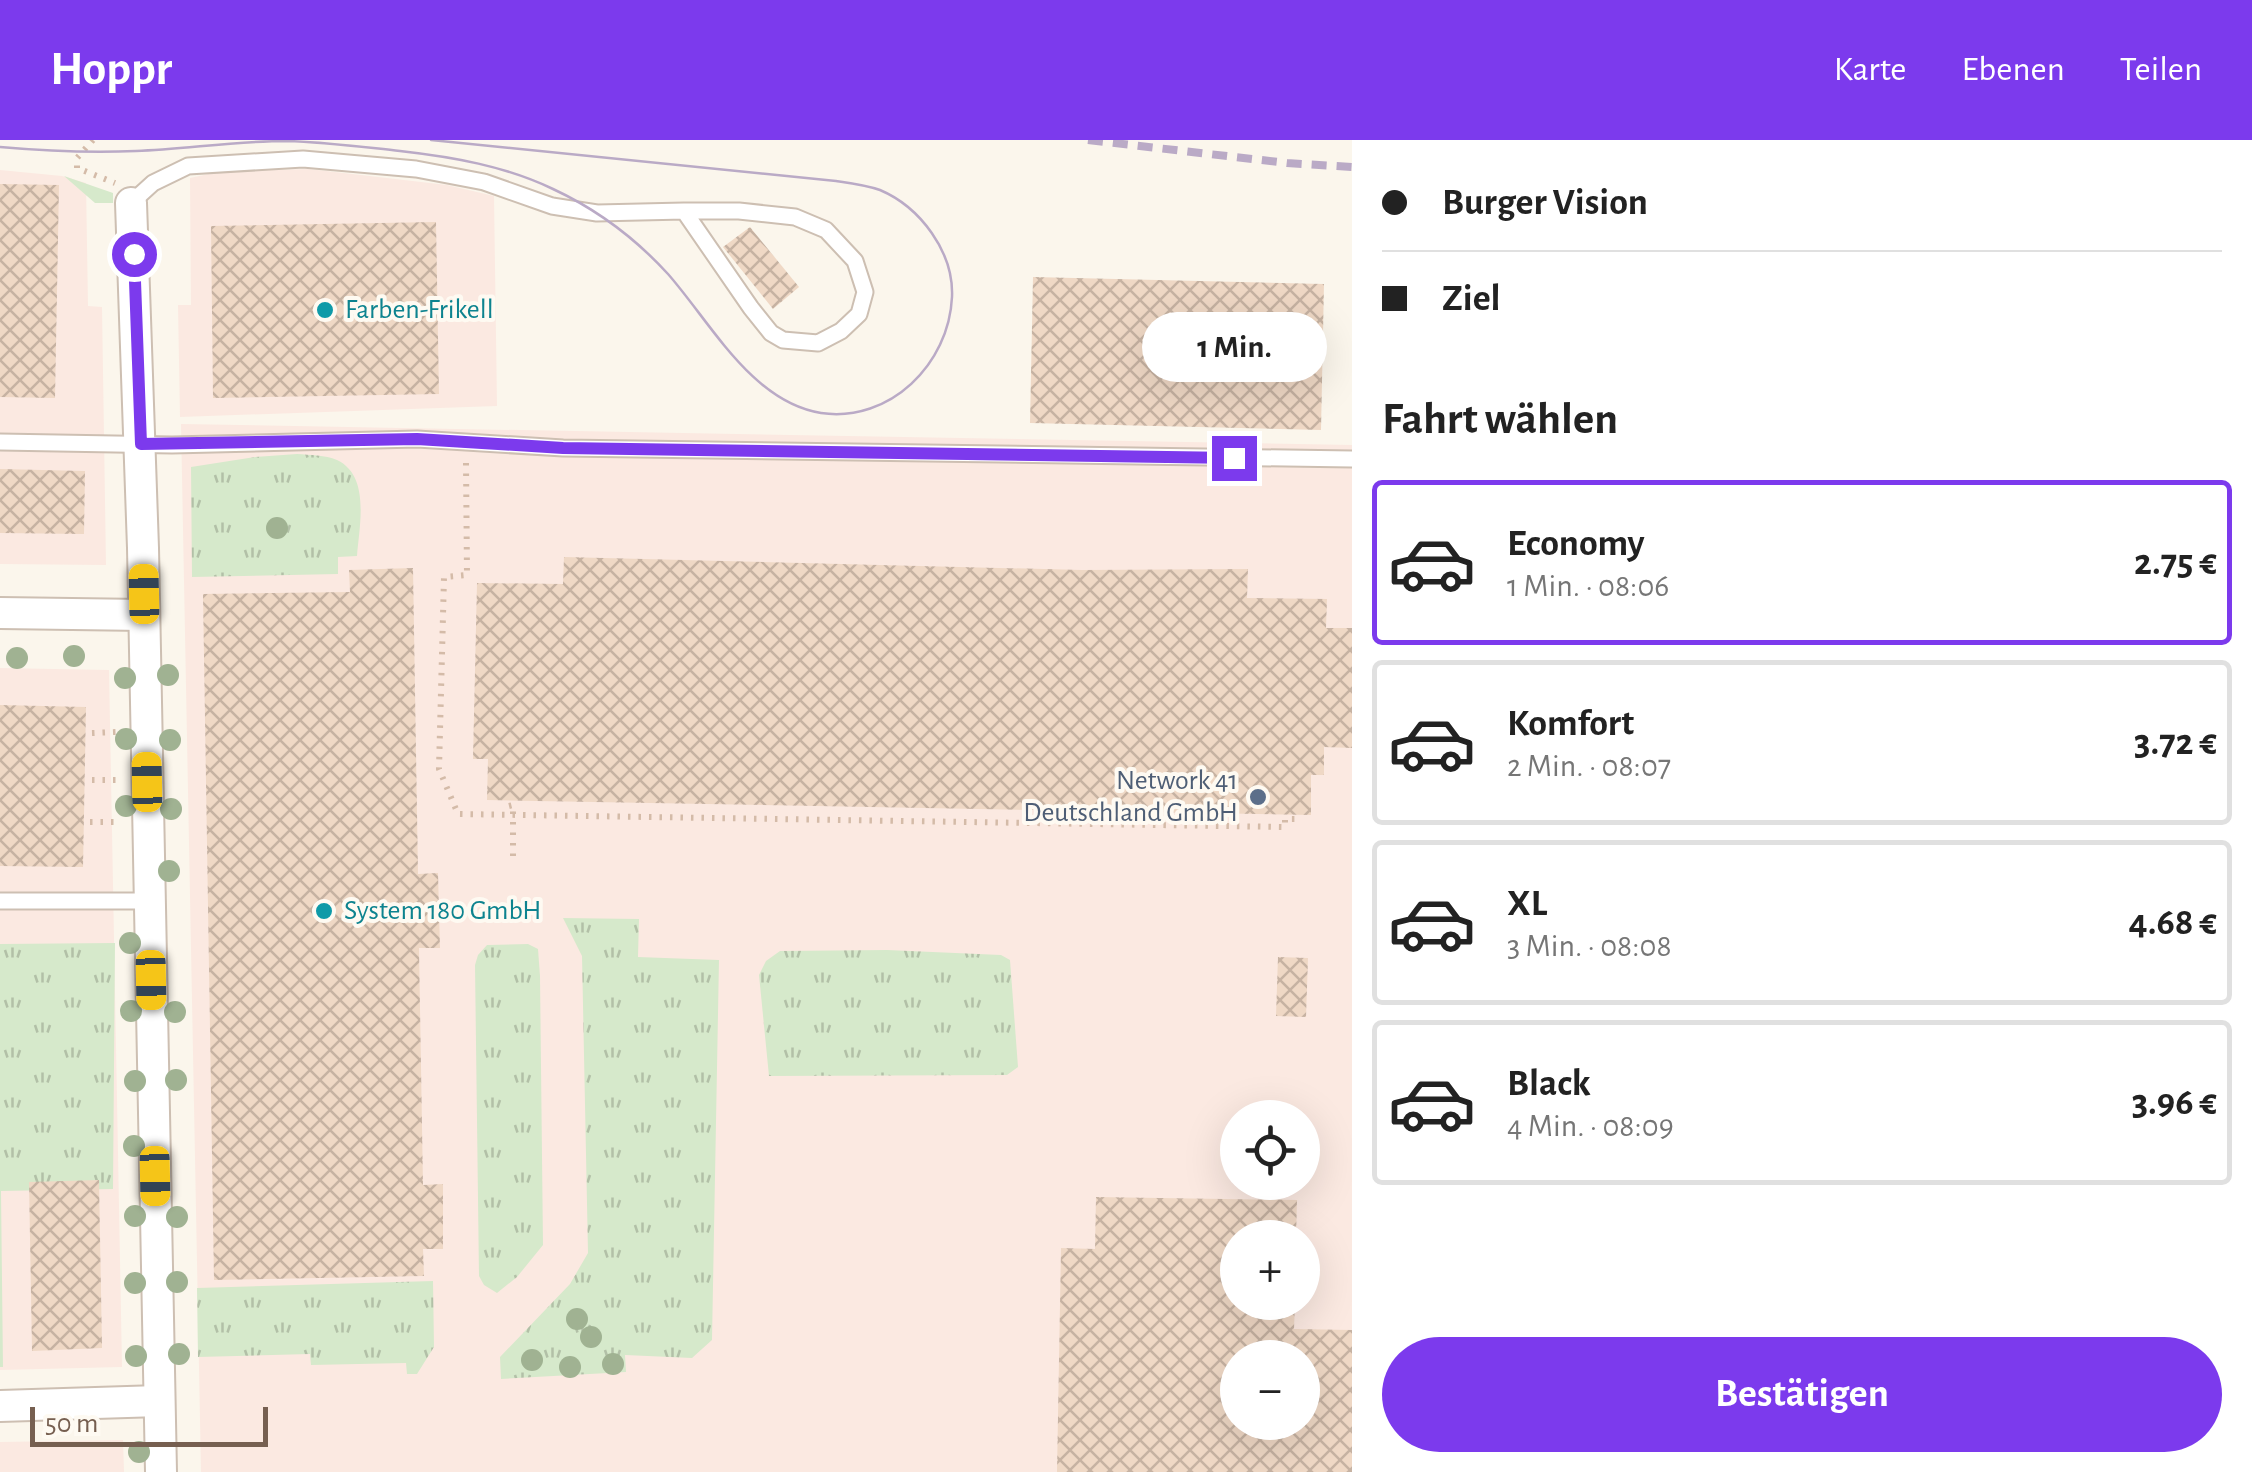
<!DOCTYPE html>
<html lang="de">
<meta charset="utf-8">
<style>
body{margin:0;font-family:"Alegreya Sans",sans-serif;background:#f6f6f6;color:#222;height:100vh;display:flex;flex-direction:column;font-size:38px;white-space:nowrap}
*{box-sizing:border-box;margin:0}
p{font-size:32px;color:#767676}
.icon{flex:none;width:55px;height:55px;fill:none;stroke:currentColor;stroke-width:2;stroke-linecap:round;stroke-linejoin:round}
.map{position:relative;flex:1;overflow:hidden}
.drawer{display:flex;flex-direction:column;background:#fff;width:900px}
.drawer>*{flex:none}
.top-card{display:grid;align-content:center;height:220px;padding:0 30px;background:#fff}
.tools{position:absolute;left:1220px;top:960px;display:grid;gap:20px}
.tools a{display:grid;place-items:center;width:100px;height:100px;border-radius:50%;background:#fff;box-shadow:0 10px 40px #0002;font-size:50px}
.scale{position:absolute;left:30px;bottom:25px;width:238px;box-sizing:border-box;padding-left:10px;border:5px solid #765f50;border-top:0;font-size:28px;line-height:35px;white-space:nowrap;color:#765f50;-webkit-text-stroke:8px #fefaf2;paint-order:stroke}
.end{position:absolute;width:45px;height:45px;margin:-22px;border:12px solid #7c3aed;background:#fff;box-shadow:0 0 0 5px #fff}
.from{border-radius:50%}
.bubble{position:absolute;height:70px;border-radius:35px;background:#fff;box-shadow:0 10px 40px #0002;font-size:32px;font-weight:600;line-height:70px;text-align:center}
.car{position:absolute;width:30px;height:60px;margin:-30px -15px;border-radius:12px;box-shadow:0 0 8px 2px #0007;background:linear-gradient(#f5c518 24%,#345 0 40%,#f5c518 0 76%,#345 0 86%,#f5c518 0)}
.top-card b{display:flex;align-items:center;gap:35px;height:95px;font-size:38px}
.top-card b+b{border-top:2px solid #e0e0e0}
.top-card i{width:25px;height:25px;background:#222}
ul{padding:0;list-style:none}
li{display:flex;align-items:center;gap:30px;height:165px;margin:0 20px 15px;padding:0 10px;border:5px solid #e0e0e0;border-radius:10px}
li div{flex:1}
li b{display:block;font-size:38px}
li em{font-style:normal;font-weight:600}
li.active{border-color:#7c3aed}
li>.icon{width:90px;height:90px;stroke-width:1.5}
h2{padding:0 30px;font-size:45px;line-height:120px}
.button{display:flex;gap:20px;margin-top:auto;padding:20px 30px}
.button a{flex:1;height:115px;border-radius:60px;background:#7c3aed;color:#fff;font-size:40px;font-weight:600;line-height:115px;text-align:center}
header{display:flex;align-items:center;gap:60px;box-sizing:border-box;height:140px;padding:0 50px;background:#7c3aed;color:#fff}
header strong{font-size:48px}
nav{display:flex;gap:55px;margin-inline-start:auto;font-size:35px}
main{display:flex;flex:1;min-height:0}
.map>svg:first-child{display:block}
.commercial{fill:#fbe9e1;fill-rule:evenodd}
.grass{fill:url(#grass-tufts)}
.building{fill:url(#building-cross-hatch);fill-rule:evenodd}
.lines{fill:none;stroke-linecap:round;stroke-linejoin:round}
.lane-casing{stroke:#cdbfb2;stroke-width:19}
.street-casing{stroke:#cdbfb2;stroke-width:34}
.path{stroke:#d4bba8;stroke-width:6;stroke-dasharray:2.5 8;stroke-linecap:butt}
.lane{stroke:#fff;stroke-width:15}
.street{stroke:#fff;stroke-width:30}
.tram{stroke:#baaac6;stroke-width:2.5}
.rail{stroke:#baaac6;stroke-width:8;stroke-dasharray:15 10;stroke-linecap:butt}
.tree{fill:#a0b292}
.route{stroke:#7c3aed;stroke-width:12}
.culture-dot{fill:#0f9aa8;stroke:#fefaf2;stroke-width:4}
.service-dot{fill:#5c6f8a;stroke:#fefaf2;stroke-width:4}
.labels{text-anchor:middle;dominant-baseline:central;stroke-width:8;stroke-linejoin:round;paint-order:stroke}
.culture-label{font-size:28px;fill:#0d838f;stroke:#fefaf2;text-anchor:start}
.service-label{font-size:28px;fill:#4e5e75;stroke:#fefaf2;text-anchor:end}
</style>
<header>
<strong>Hoppr</strong>
<nav><a>Karte</a><a>Ebenen</a><a>Teilen</a></nav>
</header>
<main>
<div class="map">
<svg width="1352" height="1332" viewBox="0 0 1352 1332">
<defs>
<pattern id="grass-tufts" width="24" height="20" patternUnits="userSpaceOnUse" patternTransform="scale(2.5)"><rect width="24" height="20" fill="#d6e9cb"/><path d="M3 7l-1-3M5 7V3M7 7l1-3M15 17l-1-3M17 17v-4M19 17l1-3" fill="none" stroke="#b2c0a7"/></pattern>
<pattern id="building-cross-hatch" width="8" height="8" patternUnits="userSpaceOnUse" patternTransform="scale(2.5)"><rect width="8" height="8" fill="#efd8c5"/><path d="M0 0l8 8M0 8l8-8" fill="none" stroke="#c6b2a2"/></pattern>
</defs>
<rect width="100%" height="100%" fill="#fbf6ec"/>
<g class="commercial">
<polygon points="309,29 447,45 494,56 497,266 180,277 178,165 191,165 190,38 222,31"/>
<polygon points="0,30 62,36 86,43 88,166 102,167 106,425 0,424"/>
<path d="M181,284L1352,305V1332H201ZM1238,978H1302V1042H1238ZM1238,1098H1302V1162H1238ZM1238,1218H1302V1282H1238Z"/>
<polygon points="0,528 109,530 122,1227 0,1230"/>
<polygon points="123,1300 124,1332 0,1332 0,1302"/>
</g>
<g class="grass">
<polygon points="64,36 113,53 113,63 95,63"/>
<path d="M297,314C310,315 325,315 337,320C371,336 359,387 357,416L338,417V434L192,437L191,327L255,317Z"/>
<polygon points="563,778 639,779 638,817 719,820 712,1200 692,1218 625,1215 626,1232 501,1239 500,1217 570,1144 588,1113 582,816"/>
<polygon points="115,803 113,1049 1,1051 3,1227 0,1227 0,804"/>
<polygon points="528,804 538,809 540,836 543,1105 517,1137 497,1153 484,1145 479,1136 475,825 478,815 487,805"/>
<polygon points="887,810 1001,815 1010,820 1018,927 1007,935 769,936 759,835 766,821 780,811"/>
<polygon points="433,1141 434,1207 417,1234 407,1234 406,1223 311,1225 310,1214 198,1217 197,1148"/>
</g>
<g class="building">
<polygon points="0,44 59,45 55,258 0,257"/>
<polygon points="436,82 439,254 213,258 211,86"/>
<polygon points="750,87 799,147 773,169 723,107"/>
<polygon points="1033,137 1324,144 1321,290 1030,283"/>
<polygon points="0,329 85,331 84,394 0,393"/>
<polygon points="564,417 1082,430 1248,429 1247,458 1327,459 1326,488 1352,488 1352,608 1324,607 1324,635 1311,635 1311,675 487,660 488,619 473,619 477,443 563,444"/>
<polygon points="413,428 418,734 438,733 440,808 419,808 423,1045 443,1044 443,1109 423,1109 424,1136 214,1140 203,454 350,452 349,430"/>
<polygon points="0,565 86,567 83,727 0,726"/>
<polygon points="1278,817 1308,818 1306,877 1276,876"/>
<polygon points="99,1040 102,1208 32,1211 29,1042"/>
<path d="M1096,1057L1297,1060L1296,1098H1238V1162H1295L1294,1189L1352,1190V1332H1057L1061,1108L1095,1109ZM1238,1218H1302V1282H1238Z"/>
</g>
<g class="lines">
<defs>
<g id="lane">
<polyline points="131,63 153,43 188,26 303,19 416,29 484,42 552,66 597,73 684,71 751,168 771,193 783,200 818,203 841,191 859,174 865,152 855,121 826,90 795,77 739,71 684,71"/>
<polyline points="0,302 172,305 417,299 563,308 1352,319"/>
<polyline points="0,761 150,761"/>
</g>
<g id="street">
<polyline points="131,63 143,408 161,1332"/>
<polyline points="0,473 144,475"/>
<polyline points="0,1266 159,1261"/>
</g>
</defs>
<use href="#lane" class="lane-casing"/>
<use href="#street" class="street-casing"/>
<g class="path">
<polyline points="93,0 77,18 77,28 115,43"/>
<polyline points="466,323 467,435 444,437 439,629 458,674 1285,687 1285,679 1295,679"/>
<polyline points="92,593 116,592"/>
<polyline points="92,640 117,640"/>
<polyline points="509,666 513,665 513,716"/>
<polyline points="90,682 119,682"/>
</g>
<use href="#lane" class="lane"/>
<use href="#street" class="street"/>
<path class="tram" d="M0,7C45,11 90,13 136,11C186,9 236,1 287,1C325,2 362,7 400,11C453,17 505,26 553,49C596,69 636,99 668,134C711,183 752,262 821,273C890,283 949,224 952,157C954,112 920,67 880,50C866,45 850,43 836,41L431,0"/>
<polyline class="rail" points="1088,0 1287,23 1352,27"/>
</g>
<g class="tree">
<circle cx="277" cy="388" r="11"/>
<circle cx="74" cy="516" r="11"/>
<circle cx="17" cy="518" r="11"/>
<circle cx="168" cy="535" r="11"/>
<circle cx="125" cy="538" r="11"/>
<circle cx="126" cy="599" r="11"/>
<circle cx="170" cy="600" r="11"/>
<circle cx="126" cy="666" r="11"/>
<circle cx="171" cy="669" r="11"/>
<circle cx="169" cy="731" r="11"/>
<circle cx="130" cy="803" r="11"/>
<circle cx="131" cy="871" r="11"/>
<circle cx="175" cy="872" r="11"/>
<circle cx="176" cy="940" r="11"/>
<circle cx="135" cy="941" r="11"/>
<circle cx="134" cy="1006" r="11"/>
<circle cx="135" cy="1076" r="11"/>
<circle cx="177" cy="1077" r="11"/>
<circle cx="177" cy="1142" r="11"/>
<circle cx="135" cy="1143" r="11"/>
<circle cx="577" cy="1179" r="11"/>
<circle cx="591" cy="1197" r="11"/>
<circle cx="179" cy="1214" r="11"/>
<circle cx="136" cy="1216" r="11"/>
<circle cx="532" cy="1220" r="11"/>
<circle cx="613" cy="1224" r="11"/>
<circle cx="570" cy="1227" r="11"/>
<circle cx="139" cy="1312" r="11"/>
</g>
<g class="lines">
<polyline class="route" points="134,114 141,304 417,299 563,308 1234,318"/>
</g>
<g class="culture-dot">
<circle cx="325" cy="170" r="10"/>
<circle cx="324" cy="771" r="10"/>
</g>
<circle class="service-dot" cx="1258" cy="657" r="10"/>
<g class="labels">
<g class="culture-label">
<text x="345" y="170">Farben-Frikell</text>
<text x="344" y="771">System 180 GmbH</text>
</g>
<g class="service-label">
<text x="1238" y="641">Network 41<tspan x="1238" dy="32">Deutschland GmbH</tspan></text>
</g>
</g>
</svg>
<div class="tools">
<a><svg class="icon" aria-label="locate" viewBox="0 0 24 24"><circle cx="12" cy="12" r="6"/><path d="M12 2v4M12 18v4M2 12h4M18 12h4"/></svg></a>
<a>+</a>
<a>−</a>
</div>
<div class="scale">50 m</div>
<i class="end from" style="left:134px;top:114px"></i>
<i class="end" style="left:1234px;top:318px"></i>
<div class="bubble" style="left:1142px;top:172px;width:185px">1 Min.</div>
<i class="car" style="left:144px;top:454px;rotate:359deg"></i>
<i class="car" style="left:147px;top:642px;rotate:359deg"></i>
<i class="car" style="left:151px;top:840px;rotate:179deg"></i>
<i class="car" style="left:155px;top:1036px;rotate:179deg"></i>
</div>
<section class="drawer">
<div class="top-card">
<b><i class="from"></i>Burger Vision</b>
<b><i></i>Ziel</b>
</div>
<h2>Fahrt wählen</h2>
<ul>
<li class="active"><svg class="icon" aria-label="car" viewBox="0 0 24 24"><path d="M5 17H2v-5l4-1 3-4h7l3 4 3 1v5h-3M9 17h6M6 11h13"/><circle cx="7" cy="17" r="2"/><circle cx="17" cy="17" r="2"/></svg><div><b>Economy</b><p>1 Min. · 08:06</p></div><em>2.75 €</em></li>
<li><svg class="icon" aria-label="car" viewBox="0 0 24 24"><path d="M5 17H2v-5l4-1 3-4h7l3 4 3 1v5h-3M9 17h6M6 11h13"/><circle cx="7" cy="17" r="2"/><circle cx="17" cy="17" r="2"/></svg><div><b>Komfort</b><p>2 Min. · 08:07</p></div><em>3.72 €</em></li>
<li><svg class="icon" aria-label="car" viewBox="0 0 24 24"><path d="M5 17H2v-5l4-1 3-4h7l3 4 3 1v5h-3M9 17h6M6 11h13"/><circle cx="7" cy="17" r="2"/><circle cx="17" cy="17" r="2"/></svg><div><b>XL</b><p>3 Min. · 08:08</p></div><em>4.68 €</em></li>
<li><svg class="icon" aria-label="car" viewBox="0 0 24 24"><path d="M5 17H2v-5l4-1 3-4h7l3 4 3 1v5h-3M9 17h6M6 11h13"/><circle cx="7" cy="17" r="2"/><circle cx="17" cy="17" r="2"/></svg><div><b>Black</b><p>4 Min. · 08:09</p></div><em>3.96 €</em></li>
</ul>
<div class="button"><a>Bestätigen</a></div>
</section>
</main>
